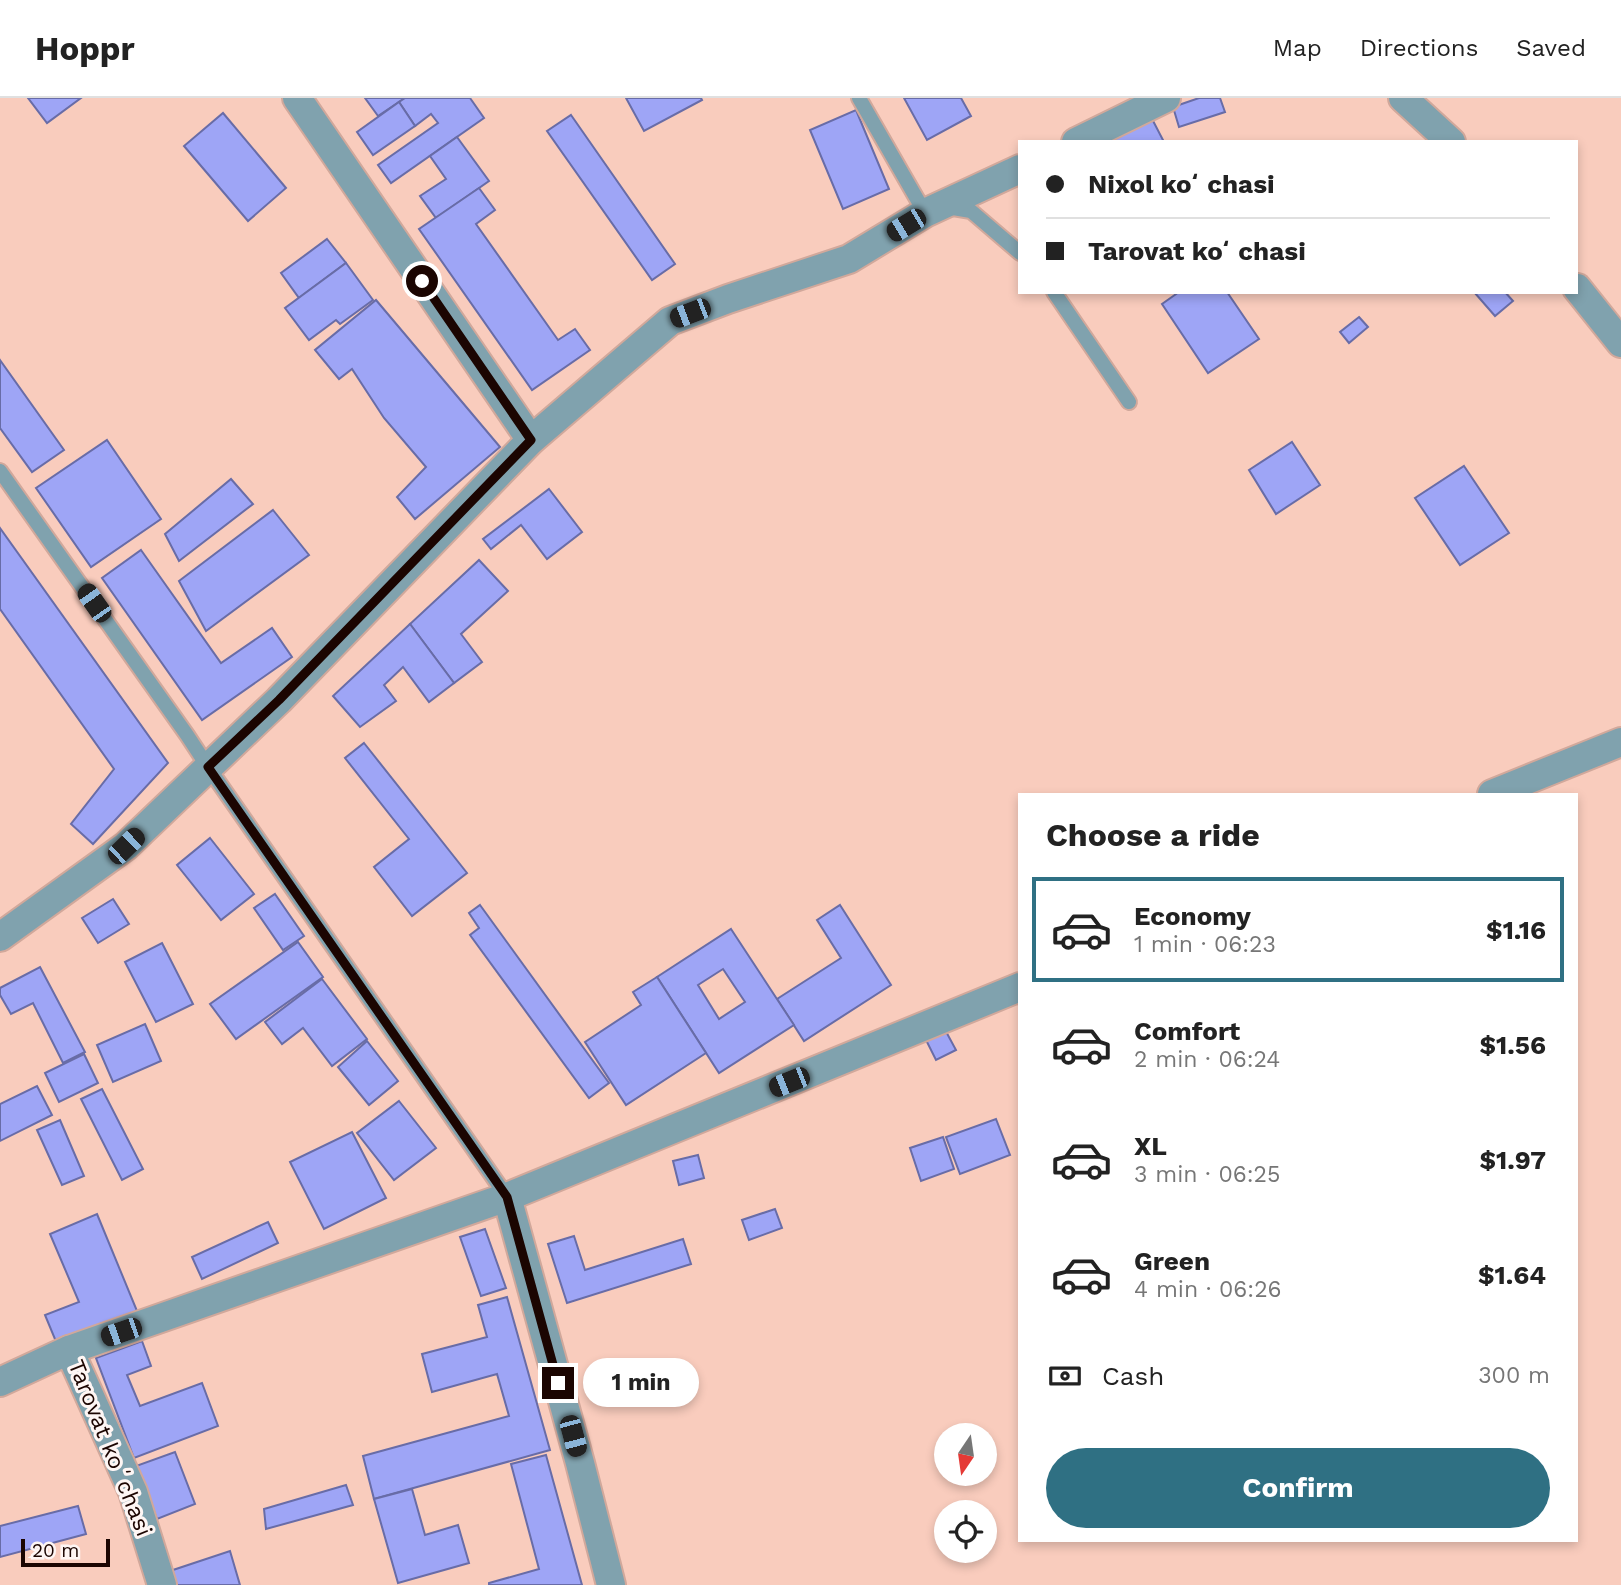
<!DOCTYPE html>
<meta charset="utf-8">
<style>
body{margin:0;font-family:"Work Sans",sans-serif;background:#f6f6f6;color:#222;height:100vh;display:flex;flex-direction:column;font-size:26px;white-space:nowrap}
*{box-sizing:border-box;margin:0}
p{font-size:23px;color:#767676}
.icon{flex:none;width:38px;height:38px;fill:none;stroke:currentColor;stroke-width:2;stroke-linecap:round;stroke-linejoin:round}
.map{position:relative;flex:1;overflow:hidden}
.sheet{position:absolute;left:1018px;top:695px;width:560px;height:749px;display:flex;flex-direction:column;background:#fff;border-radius:0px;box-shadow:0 4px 10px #0003}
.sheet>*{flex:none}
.hud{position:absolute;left:1018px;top:42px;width:560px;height:154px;border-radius:0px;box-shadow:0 4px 10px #0003;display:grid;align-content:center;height:154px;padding:0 28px;background:#fff}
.needle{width:46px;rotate:193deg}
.controls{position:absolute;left:934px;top:1325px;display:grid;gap:14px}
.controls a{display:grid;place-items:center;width:63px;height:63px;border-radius:50%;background:#fff;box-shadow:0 4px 10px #0003;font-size:35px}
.scale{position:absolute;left:21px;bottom:18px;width:89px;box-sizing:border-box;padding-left:7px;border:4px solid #1b0501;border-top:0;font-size:19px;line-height:24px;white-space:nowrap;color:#1b0501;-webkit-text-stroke:5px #fef6f4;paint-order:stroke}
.end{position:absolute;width:32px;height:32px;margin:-16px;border:9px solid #1b0501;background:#fff;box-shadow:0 0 0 4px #fff}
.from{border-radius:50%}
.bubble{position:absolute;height:49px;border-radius:24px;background:#fff;box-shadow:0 4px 10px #0003;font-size:23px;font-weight:700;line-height:49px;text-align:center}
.car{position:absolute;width:21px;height:42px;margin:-21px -10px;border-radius:9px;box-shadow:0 0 5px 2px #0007;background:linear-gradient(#222 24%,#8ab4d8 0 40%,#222 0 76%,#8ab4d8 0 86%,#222 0)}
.hud b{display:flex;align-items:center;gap:24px;height:66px;font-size:26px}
.hud b+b{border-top:2px solid #e0e0e0}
.hud i{width:18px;height:18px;background:#222}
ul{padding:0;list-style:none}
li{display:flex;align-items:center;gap:21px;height:105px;margin:0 14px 10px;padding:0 14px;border:4px solid transparent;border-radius:0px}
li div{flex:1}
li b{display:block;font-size:26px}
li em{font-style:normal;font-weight:700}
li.current{border-color:#2f7083}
li>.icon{width:63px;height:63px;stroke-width:1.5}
h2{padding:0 28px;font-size:32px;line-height:84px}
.pay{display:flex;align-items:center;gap:18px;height:77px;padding:0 28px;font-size:26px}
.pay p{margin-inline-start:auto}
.action{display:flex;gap:14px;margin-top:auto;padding:14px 28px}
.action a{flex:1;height:80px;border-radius:42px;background:#2f7083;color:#fff;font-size:28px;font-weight:700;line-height:80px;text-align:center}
header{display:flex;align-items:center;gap:42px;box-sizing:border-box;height:98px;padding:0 35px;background:#fff;border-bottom:2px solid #e0e0e0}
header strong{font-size:33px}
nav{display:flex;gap:38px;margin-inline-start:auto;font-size:24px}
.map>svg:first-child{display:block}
.building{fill:#9ea5f6;stroke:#686ca7;stroke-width:2;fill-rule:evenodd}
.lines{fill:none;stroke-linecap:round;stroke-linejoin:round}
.lane-casing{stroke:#d1a89b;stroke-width:18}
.street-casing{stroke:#d1a89b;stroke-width:32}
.lane{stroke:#80a2ae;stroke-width:14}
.street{stroke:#80a2ae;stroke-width:28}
.route{stroke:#1b0501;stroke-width:9}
.labels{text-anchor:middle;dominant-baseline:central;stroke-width:6;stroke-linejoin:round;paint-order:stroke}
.street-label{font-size:23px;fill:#1b0501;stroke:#fef6f4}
</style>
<header>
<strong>Hoppr</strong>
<nav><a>Map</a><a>Directions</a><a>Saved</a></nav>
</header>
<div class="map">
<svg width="1621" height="1487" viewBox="0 0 1621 1487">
<rect width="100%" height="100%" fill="#f9ccbd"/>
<g class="building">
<polygon points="28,0 81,0 47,25"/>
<polygon points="365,0 405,0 378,18"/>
<polygon points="405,0 470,0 484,20 391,85 378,67 438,25 431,16 415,28 399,4"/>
<polygon points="626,0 701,0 702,2 644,33"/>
<polygon points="904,0 961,0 971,18 927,42"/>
<polygon points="1199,0 1220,0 1225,14 1179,29 1173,9"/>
<polygon points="399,4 415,28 373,57 357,34"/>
<polygon points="856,12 889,91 843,111 810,32"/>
<polygon points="223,15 286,90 248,123 184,48"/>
<polygon points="571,17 675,166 652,182 547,33"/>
<polygon points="1150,17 1164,44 1097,44"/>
<polygon points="457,39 489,83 436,120 420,98 446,81 430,58"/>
<polygon points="479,90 495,112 476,126 558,242 575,231 590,252 532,292 419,131"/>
<polygon points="327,141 346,165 299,200 281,175"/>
<polygon points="346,165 373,202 340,226 336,222 309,242 285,210"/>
<polygon points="1179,194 1227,194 1259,241 1208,275 1162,206"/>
<polygon points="1474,194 1505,194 1513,203 1495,218"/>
<polygon points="376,202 500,349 415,421 397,399 426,369 384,320 352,271 339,281 315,252"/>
<polygon points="1359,219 1368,229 1349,245 1340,234"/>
<polygon points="0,262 64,352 32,374 0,330"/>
<polygon points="107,342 161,421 91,469 36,390"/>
<polygon points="1292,344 1320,387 1276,416 1249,372"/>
<polygon points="1464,368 1509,435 1460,467 1415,400"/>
<polygon points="231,381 253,406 179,463 165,436"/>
<polygon points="549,391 582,434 547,461 521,427 491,451 483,441"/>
<polygon points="273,412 309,457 206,533 179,483"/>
<polygon points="0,430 168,665 93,746 71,726 114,671 0,511"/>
<polygon points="141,452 221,565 272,530 292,559 202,622 102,480"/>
<polygon points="479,462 508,493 461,536 482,564 454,585 410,526"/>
<polygon points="410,526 454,585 429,604 403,569 384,587 396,603 360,629 333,598"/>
<polygon points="364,645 467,775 412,818 374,769 409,741 345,660"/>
<polygon points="210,740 254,796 221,822 177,767"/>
<polygon points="275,796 304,838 283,852 254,810"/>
<polygon points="113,801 129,826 98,845 82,820"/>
<polygon points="480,807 609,985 589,1000 470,837 479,830 469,815"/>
<polygon points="840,807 891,887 804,943 777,901 841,860 817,822"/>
<path d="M731,831L794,927L719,975L657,879ZM723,871L745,904L719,921L698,887Z"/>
<polygon points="298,844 323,879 236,941 210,906"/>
<polygon points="162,845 193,906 156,924 125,864"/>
<polygon points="40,869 85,954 63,965 33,905 11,916 0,897 0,890"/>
<polygon points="657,879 706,955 626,1007 585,944 641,907 633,894"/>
<polygon points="322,881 367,941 332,968 303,930 282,946 265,924"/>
<polygon points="145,926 161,963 113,984 97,947"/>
<polygon points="943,928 956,952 936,962 924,938"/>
<polygon points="367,943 398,983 369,1007 338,969"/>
<polygon points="84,956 98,985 59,1004 45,975"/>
<polygon points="37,988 52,1017 0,1043 0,1006"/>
<polygon points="102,991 143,1071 122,1082 81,1001"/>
<polygon points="399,1003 436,1050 394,1082 357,1035"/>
<polygon points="996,1021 1010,1057 960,1076 946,1039"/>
<polygon points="60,1022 84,1078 62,1087 37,1032"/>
<polygon points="352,1034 386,1100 324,1131 290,1064"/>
<polygon points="943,1039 954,1071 921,1083 910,1050"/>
<polygon points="698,1057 704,1080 679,1087 673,1063"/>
<polygon points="775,1111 782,1130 749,1142 742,1122"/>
<polygon points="97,1116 137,1213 57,1246 45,1217 79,1204 50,1136"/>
<polygon points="268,1124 278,1145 202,1181 192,1159"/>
<polygon points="485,1131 506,1190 481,1198 460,1139"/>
<polygon points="574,1138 585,1172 683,1141 691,1166 567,1205 548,1146"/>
<polygon points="507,1199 550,1352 374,1401 363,1358 509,1318 497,1276 432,1294 422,1256 487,1239 478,1207"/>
<polygon points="142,1243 151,1268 127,1277 140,1308 202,1285 218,1328 134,1360 96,1260"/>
<polygon points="175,1354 195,1406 157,1421 136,1368"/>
<polygon points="546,1357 582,1487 489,1487 489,1485 539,1471 511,1366"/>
<polygon points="346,1387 353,1407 266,1431 264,1411"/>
<polygon points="412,1391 425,1437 458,1427 469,1465 398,1485 374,1401"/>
<polygon points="78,1408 86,1436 0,1459 0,1428"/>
<polygon points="230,1453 240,1487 174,1487 170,1473"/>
</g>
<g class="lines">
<defs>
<g id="lane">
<polyline points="859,0 925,115"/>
<polyline points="947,109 971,113 1020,155"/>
<polyline points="1054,194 1129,304"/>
<polyline points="0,373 187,637 208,669 507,1099"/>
</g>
<g id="street">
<polyline points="297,0 531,342"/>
<polyline points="1403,0 1451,44"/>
<polyline points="1076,44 1166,0"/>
<polyline points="1577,190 1621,245"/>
<polyline points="1492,696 1621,644"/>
<polyline points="0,839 126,748 279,602 531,342 670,223 728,201 849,161 925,115 1020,71"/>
<polyline points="507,1099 580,1365 611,1487"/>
<polyline points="69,1252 133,1394 162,1487"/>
<polyline points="0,1284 69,1252 507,1099 1020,889"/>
</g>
</defs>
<use href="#lane" class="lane-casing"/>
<use href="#street" class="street-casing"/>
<use href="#lane" class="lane"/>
<use href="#street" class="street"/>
</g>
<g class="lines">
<polyline class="route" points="422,183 531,342 279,602 208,669 507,1099 558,1285"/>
</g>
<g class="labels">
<g class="street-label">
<text transform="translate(110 1350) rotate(68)">Tarovat koʻchasi</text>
</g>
</g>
</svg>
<div class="controls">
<a><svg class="needle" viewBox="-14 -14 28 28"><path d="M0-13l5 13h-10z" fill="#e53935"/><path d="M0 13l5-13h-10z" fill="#767676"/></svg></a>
<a><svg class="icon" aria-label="locate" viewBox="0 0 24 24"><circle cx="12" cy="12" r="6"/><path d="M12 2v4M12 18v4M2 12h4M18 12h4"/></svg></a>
</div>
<div class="scale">20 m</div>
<i class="end from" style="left:422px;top:183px"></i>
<i class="end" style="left:558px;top:1285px"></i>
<div class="bubble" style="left:583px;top:1260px;width:116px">1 min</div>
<i class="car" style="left:906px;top:127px;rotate:239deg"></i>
<i class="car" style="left:690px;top:215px;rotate:249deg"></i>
<i class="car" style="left:94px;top:505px;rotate:325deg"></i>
<i class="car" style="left:126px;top:748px;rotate:46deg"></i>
<i class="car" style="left:789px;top:984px;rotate:248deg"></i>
<i class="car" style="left:121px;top:1234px;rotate:251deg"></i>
<i class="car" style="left:573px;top:1338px;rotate:165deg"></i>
<div class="hud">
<b><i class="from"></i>Nixol koʻchasi</b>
<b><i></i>Tarovat koʻchasi</b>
</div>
<section class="sheet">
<h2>Choose a ride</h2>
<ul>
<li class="current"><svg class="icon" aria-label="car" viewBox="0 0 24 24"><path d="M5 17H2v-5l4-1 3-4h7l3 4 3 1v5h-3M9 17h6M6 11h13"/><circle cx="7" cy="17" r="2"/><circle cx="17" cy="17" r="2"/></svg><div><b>Economy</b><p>1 min · 06:23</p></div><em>$1.16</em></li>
<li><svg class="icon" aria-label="car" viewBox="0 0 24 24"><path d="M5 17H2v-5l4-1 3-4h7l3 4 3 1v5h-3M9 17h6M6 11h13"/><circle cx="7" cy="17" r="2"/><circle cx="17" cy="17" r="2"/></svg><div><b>Comfort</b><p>2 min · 06:24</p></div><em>$1.56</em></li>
<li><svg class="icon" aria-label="car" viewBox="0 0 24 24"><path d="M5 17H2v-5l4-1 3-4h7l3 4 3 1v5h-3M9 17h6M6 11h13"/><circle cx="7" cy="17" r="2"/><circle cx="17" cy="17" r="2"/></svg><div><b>XL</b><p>3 min · 06:25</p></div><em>$1.97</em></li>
<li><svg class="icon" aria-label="car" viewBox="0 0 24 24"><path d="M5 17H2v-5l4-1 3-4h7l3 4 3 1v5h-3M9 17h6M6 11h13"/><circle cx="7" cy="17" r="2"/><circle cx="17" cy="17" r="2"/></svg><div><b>Green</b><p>4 min · 06:26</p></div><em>$1.64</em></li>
</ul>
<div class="pay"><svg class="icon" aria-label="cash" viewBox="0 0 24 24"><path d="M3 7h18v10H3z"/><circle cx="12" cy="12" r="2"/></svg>Cash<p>300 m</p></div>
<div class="action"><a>Confirm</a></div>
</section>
</div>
